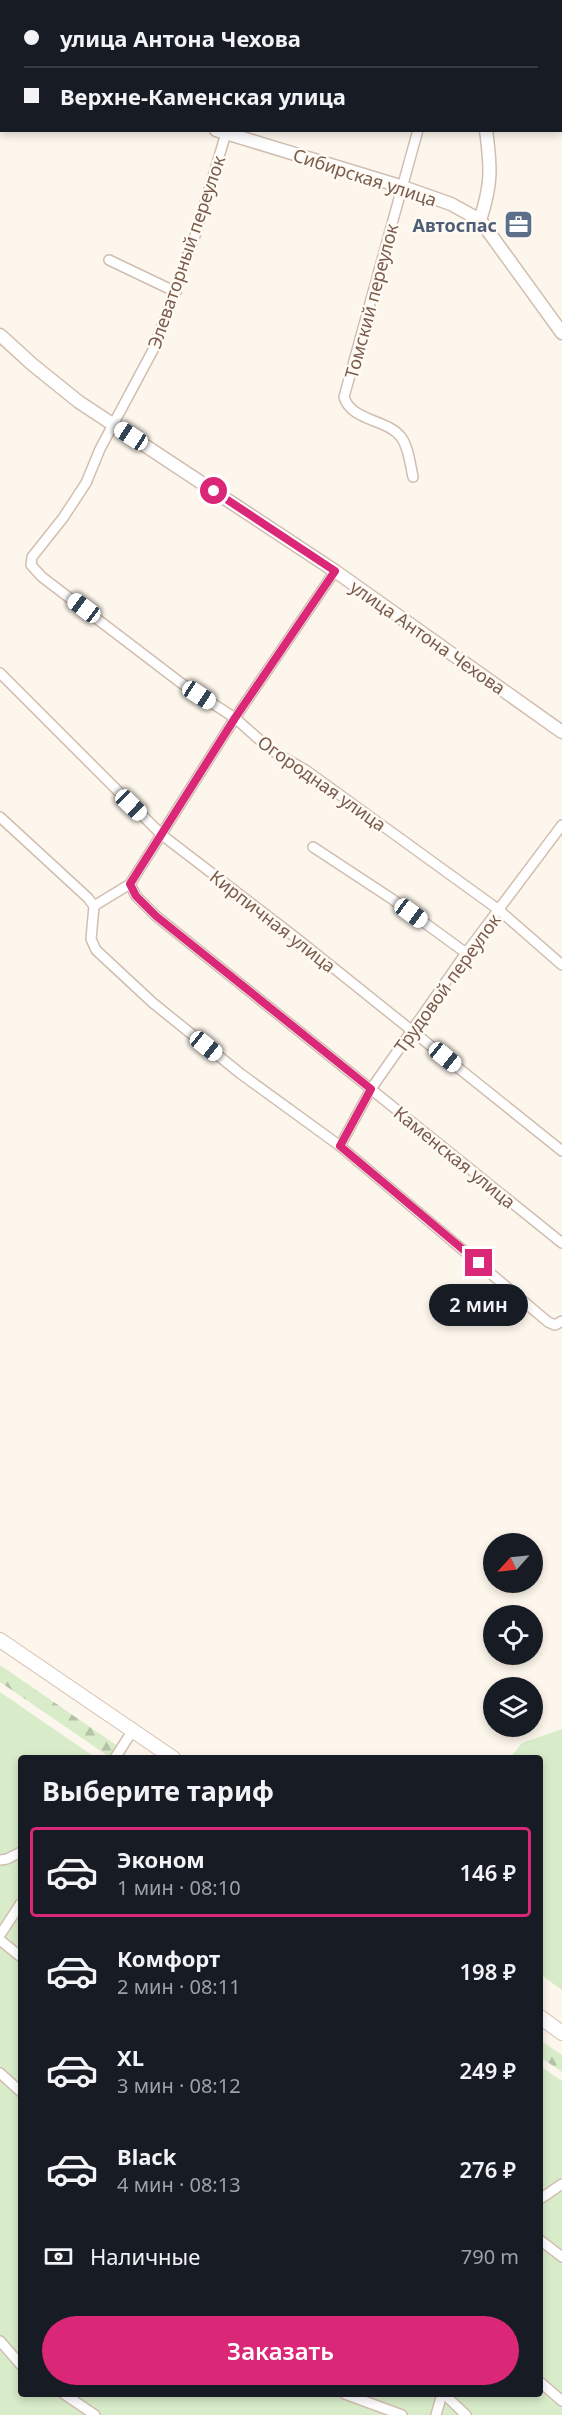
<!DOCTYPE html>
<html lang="ru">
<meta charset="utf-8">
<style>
body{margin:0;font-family:"Noto Sans",sans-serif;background:#20242c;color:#f1f3f6;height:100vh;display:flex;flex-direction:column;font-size:22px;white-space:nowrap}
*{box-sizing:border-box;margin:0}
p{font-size:20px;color:#9ea1a6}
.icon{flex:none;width:33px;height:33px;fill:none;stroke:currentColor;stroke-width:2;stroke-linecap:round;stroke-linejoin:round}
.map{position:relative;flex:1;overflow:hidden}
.side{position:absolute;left:18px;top:1755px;width:525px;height:642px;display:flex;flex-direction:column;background:#171b24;border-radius:6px;box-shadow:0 3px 9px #0003}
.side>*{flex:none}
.top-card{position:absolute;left:0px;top:0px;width:562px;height:132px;box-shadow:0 3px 9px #0003;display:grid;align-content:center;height:132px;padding:0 24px;background:#171b24}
.needle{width:39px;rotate:243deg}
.buttons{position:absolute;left:483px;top:1533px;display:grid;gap:12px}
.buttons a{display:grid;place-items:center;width:60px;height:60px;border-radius:50%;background:#171b24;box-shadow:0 3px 9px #0003;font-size:30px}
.end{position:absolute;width:27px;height:27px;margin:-14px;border:8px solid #db2777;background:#fff;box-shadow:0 0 0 3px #fff}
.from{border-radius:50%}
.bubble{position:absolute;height:42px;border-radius:21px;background:#171b24;box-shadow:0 3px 9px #0003;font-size:20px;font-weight:600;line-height:42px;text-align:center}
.car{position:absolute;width:18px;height:36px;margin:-18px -9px;border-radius:8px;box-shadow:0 0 4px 2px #0007;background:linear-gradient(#fff 24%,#345 0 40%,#fff 0 76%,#345 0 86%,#fff 0)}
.top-card b{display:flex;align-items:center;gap:21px;height:57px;font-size:22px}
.top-card b+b{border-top:2px solid #363941}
.top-card i{width:15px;height:15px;background:#f1f3f6}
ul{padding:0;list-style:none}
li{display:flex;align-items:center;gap:18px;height:90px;margin:0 12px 9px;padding:0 12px;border:3px solid transparent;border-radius:6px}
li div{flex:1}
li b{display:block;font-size:22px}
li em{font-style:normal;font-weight:600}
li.active{border-color:#db2777}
li>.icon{width:54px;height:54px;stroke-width:1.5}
h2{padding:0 24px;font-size:27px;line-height:72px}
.pay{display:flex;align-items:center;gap:15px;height:66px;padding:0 24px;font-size:22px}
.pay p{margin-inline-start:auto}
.primary-button{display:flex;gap:12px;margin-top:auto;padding:12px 24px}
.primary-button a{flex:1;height:69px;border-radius:36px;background:#db2777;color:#fff;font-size:24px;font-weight:600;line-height:69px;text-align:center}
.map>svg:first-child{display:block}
.forest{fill:url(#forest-firs)}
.garden{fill:#d8ecc9}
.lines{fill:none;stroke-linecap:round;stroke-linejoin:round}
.minor-casing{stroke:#d1beb0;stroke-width:12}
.tertiary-casing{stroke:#d1beb0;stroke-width:15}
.secondary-casing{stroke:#d6c0b0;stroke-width:16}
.minor{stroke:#fff;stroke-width:9}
.tertiary{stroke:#fff;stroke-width:12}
.secondary{stroke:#fff;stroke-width:14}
.route{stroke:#db2777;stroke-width:8}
.labels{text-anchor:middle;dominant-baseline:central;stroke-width:5;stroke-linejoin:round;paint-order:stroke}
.street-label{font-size:18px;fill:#7a5c4d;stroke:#fffaf3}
.service-label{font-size:18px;font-weight:bold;fill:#4e5e75;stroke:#fffaf3;text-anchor:end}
</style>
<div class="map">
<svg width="562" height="2415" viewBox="0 0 562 2415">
<defs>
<pattern id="forest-firs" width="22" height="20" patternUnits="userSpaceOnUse" patternTransform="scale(1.5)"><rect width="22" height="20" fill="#d8ecc9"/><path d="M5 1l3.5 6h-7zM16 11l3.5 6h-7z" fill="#b4c2a5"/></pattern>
</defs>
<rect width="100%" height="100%" fill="#fdf6ec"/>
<g class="forest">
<polygon points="0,1665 119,1747 111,1758 0,1682"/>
<polygon points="540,2040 562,2055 562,2072 540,2057"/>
</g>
<g class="garden">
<polygon points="0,1692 96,1758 21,1758 21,2394 540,2394 540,2066 562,2081 562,2415 0,2415"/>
<polygon points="562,1729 562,1990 540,1974 540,1758 510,1758 522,1743"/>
</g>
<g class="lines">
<defs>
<g id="minor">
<polyline points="271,2 272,0"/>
<polyline points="227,130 196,233 153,350 100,449 86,483 63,518 32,557 31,565 42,577 181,683 235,718 271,750 307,771 499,910 562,965"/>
<polyline points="109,260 176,292"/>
<path d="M413,477C410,464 409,448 401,437C387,419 351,421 344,397L418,130"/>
<polyline points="0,673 162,835 295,937 562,1151"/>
<polyline points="0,817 88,898 94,906"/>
<polyline points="313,847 392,899 466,953"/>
<polyline points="130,884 136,896 156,916 562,1243"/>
<polyline points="94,906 91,939 96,950 153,1003 241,1074 340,1146 548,1322 555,1325 562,1321"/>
<polyline points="94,906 130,884 235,718 335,571"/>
<polyline points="340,1146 371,1089 466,953 562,825"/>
<polyline points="115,1758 133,1730"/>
<polyline points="0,1860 7,1859 21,1852"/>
<polyline points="0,1935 21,1903"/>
<polyline points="0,1940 21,1957"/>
<polyline points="0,2073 21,2092"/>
<polyline points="540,2199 562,2184"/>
<polyline points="540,2240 562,2257"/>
<polyline points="0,2341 21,2365"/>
<polyline points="540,2382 562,2401"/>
<polyline points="64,2394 95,2415"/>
<polyline points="345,2394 402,2415"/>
<polyline points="444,2394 466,2415"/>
<polyline points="436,2415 442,2394"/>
</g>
<g id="tertiary">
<polyline points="445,0 445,2"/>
<polyline points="0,64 2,65"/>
<polyline points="216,130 403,187 451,204 480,220 562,333"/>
<path d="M480,220C492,184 491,168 486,130"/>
<polyline points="0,335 33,365 79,402 335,571 562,732"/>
</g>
<g id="secondary">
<polyline points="0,1640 173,1758"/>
<polyline points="540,2017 562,2033"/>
</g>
</defs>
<use href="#minor" class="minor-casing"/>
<use href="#tertiary" class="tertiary-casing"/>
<use href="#secondary" class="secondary-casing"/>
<use href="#minor" class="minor"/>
<use href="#tertiary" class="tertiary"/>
<use href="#secondary" class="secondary"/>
</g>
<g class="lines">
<polyline class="route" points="214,491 335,571 235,718 130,884 136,896 156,916 371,1089 340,1146 479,1263"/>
</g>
<defs>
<symbol id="office-square" viewBox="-11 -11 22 22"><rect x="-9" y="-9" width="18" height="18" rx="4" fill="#5c6f8a" stroke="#fffaf3"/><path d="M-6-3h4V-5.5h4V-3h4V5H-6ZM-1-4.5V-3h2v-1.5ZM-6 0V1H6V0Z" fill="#fff"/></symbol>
</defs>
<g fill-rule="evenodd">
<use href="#office-square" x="502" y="208" width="33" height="33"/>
</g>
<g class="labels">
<g class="street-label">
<text transform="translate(365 177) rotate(18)">Сибирская улица</text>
<text transform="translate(186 252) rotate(-71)">Элеваторный переулок</text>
<text transform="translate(371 301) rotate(-75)">Томский переулок</text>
<text transform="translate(428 637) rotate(35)">улица Антона Чехова</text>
<text transform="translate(322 783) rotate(35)">Огородная улица</text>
<text transform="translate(273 921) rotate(38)">Кирпичная улица</text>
<text transform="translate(447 983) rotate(-54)">Трудовой переулок</text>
<text transform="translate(455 1157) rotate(39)">Каменская улица</text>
</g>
<g class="service-label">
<text x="497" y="225">Автоспас</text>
</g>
</g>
</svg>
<div class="buttons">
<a><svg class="needle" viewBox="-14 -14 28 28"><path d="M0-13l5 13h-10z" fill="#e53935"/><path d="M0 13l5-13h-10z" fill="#9ea1a6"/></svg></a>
<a><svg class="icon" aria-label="locate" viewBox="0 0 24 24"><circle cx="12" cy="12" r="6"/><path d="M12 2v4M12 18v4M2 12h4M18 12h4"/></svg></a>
<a><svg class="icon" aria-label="layers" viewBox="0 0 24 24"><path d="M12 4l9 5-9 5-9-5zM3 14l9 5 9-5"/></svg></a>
</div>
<i class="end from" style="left:214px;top:491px"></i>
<i class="end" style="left:479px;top:1263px"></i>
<div class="bubble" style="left:429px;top:1284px;width:99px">2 мин</div>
<i class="car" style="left:131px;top:436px;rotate:303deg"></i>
<i class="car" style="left:84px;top:608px;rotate:307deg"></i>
<i class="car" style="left:199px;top:695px;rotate:123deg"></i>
<i class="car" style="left:131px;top:805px;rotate:134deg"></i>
<i class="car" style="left:411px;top:913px;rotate:126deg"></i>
<i class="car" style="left:206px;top:1046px;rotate:129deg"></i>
<i class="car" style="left:445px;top:1057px;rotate:129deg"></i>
<div class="top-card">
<b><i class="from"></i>улица Антона Чехова</b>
<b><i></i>Верхне-Каменская улица</b>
</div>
<section class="side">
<h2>Выберите тариф</h2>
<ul>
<li class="active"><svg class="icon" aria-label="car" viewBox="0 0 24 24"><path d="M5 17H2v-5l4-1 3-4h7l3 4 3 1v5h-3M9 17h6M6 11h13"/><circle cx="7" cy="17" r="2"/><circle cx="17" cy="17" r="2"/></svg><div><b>Эконом</b><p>1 мин · 08:10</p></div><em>146 ₽</em></li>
<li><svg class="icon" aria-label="car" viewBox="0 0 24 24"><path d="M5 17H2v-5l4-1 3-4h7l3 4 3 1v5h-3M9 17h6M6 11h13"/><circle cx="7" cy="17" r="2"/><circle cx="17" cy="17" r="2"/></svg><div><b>Комфорт</b><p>2 мин · 08:11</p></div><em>198 ₽</em></li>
<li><svg class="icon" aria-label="car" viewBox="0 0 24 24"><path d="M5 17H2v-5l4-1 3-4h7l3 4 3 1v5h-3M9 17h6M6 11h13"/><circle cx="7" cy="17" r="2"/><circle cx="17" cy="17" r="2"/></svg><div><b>XL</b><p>3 мин · 08:12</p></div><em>249 ₽</em></li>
<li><svg class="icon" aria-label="car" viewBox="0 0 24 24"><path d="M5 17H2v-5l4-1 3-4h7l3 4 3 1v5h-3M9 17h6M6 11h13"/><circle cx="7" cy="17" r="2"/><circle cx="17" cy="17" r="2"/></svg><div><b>Black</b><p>4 мин · 08:13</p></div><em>276 ₽</em></li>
</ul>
<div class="pay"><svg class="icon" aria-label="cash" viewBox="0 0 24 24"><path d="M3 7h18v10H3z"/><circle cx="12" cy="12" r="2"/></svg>Наличные<p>790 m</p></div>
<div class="primary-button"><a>Заказать</a></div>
</section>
</div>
